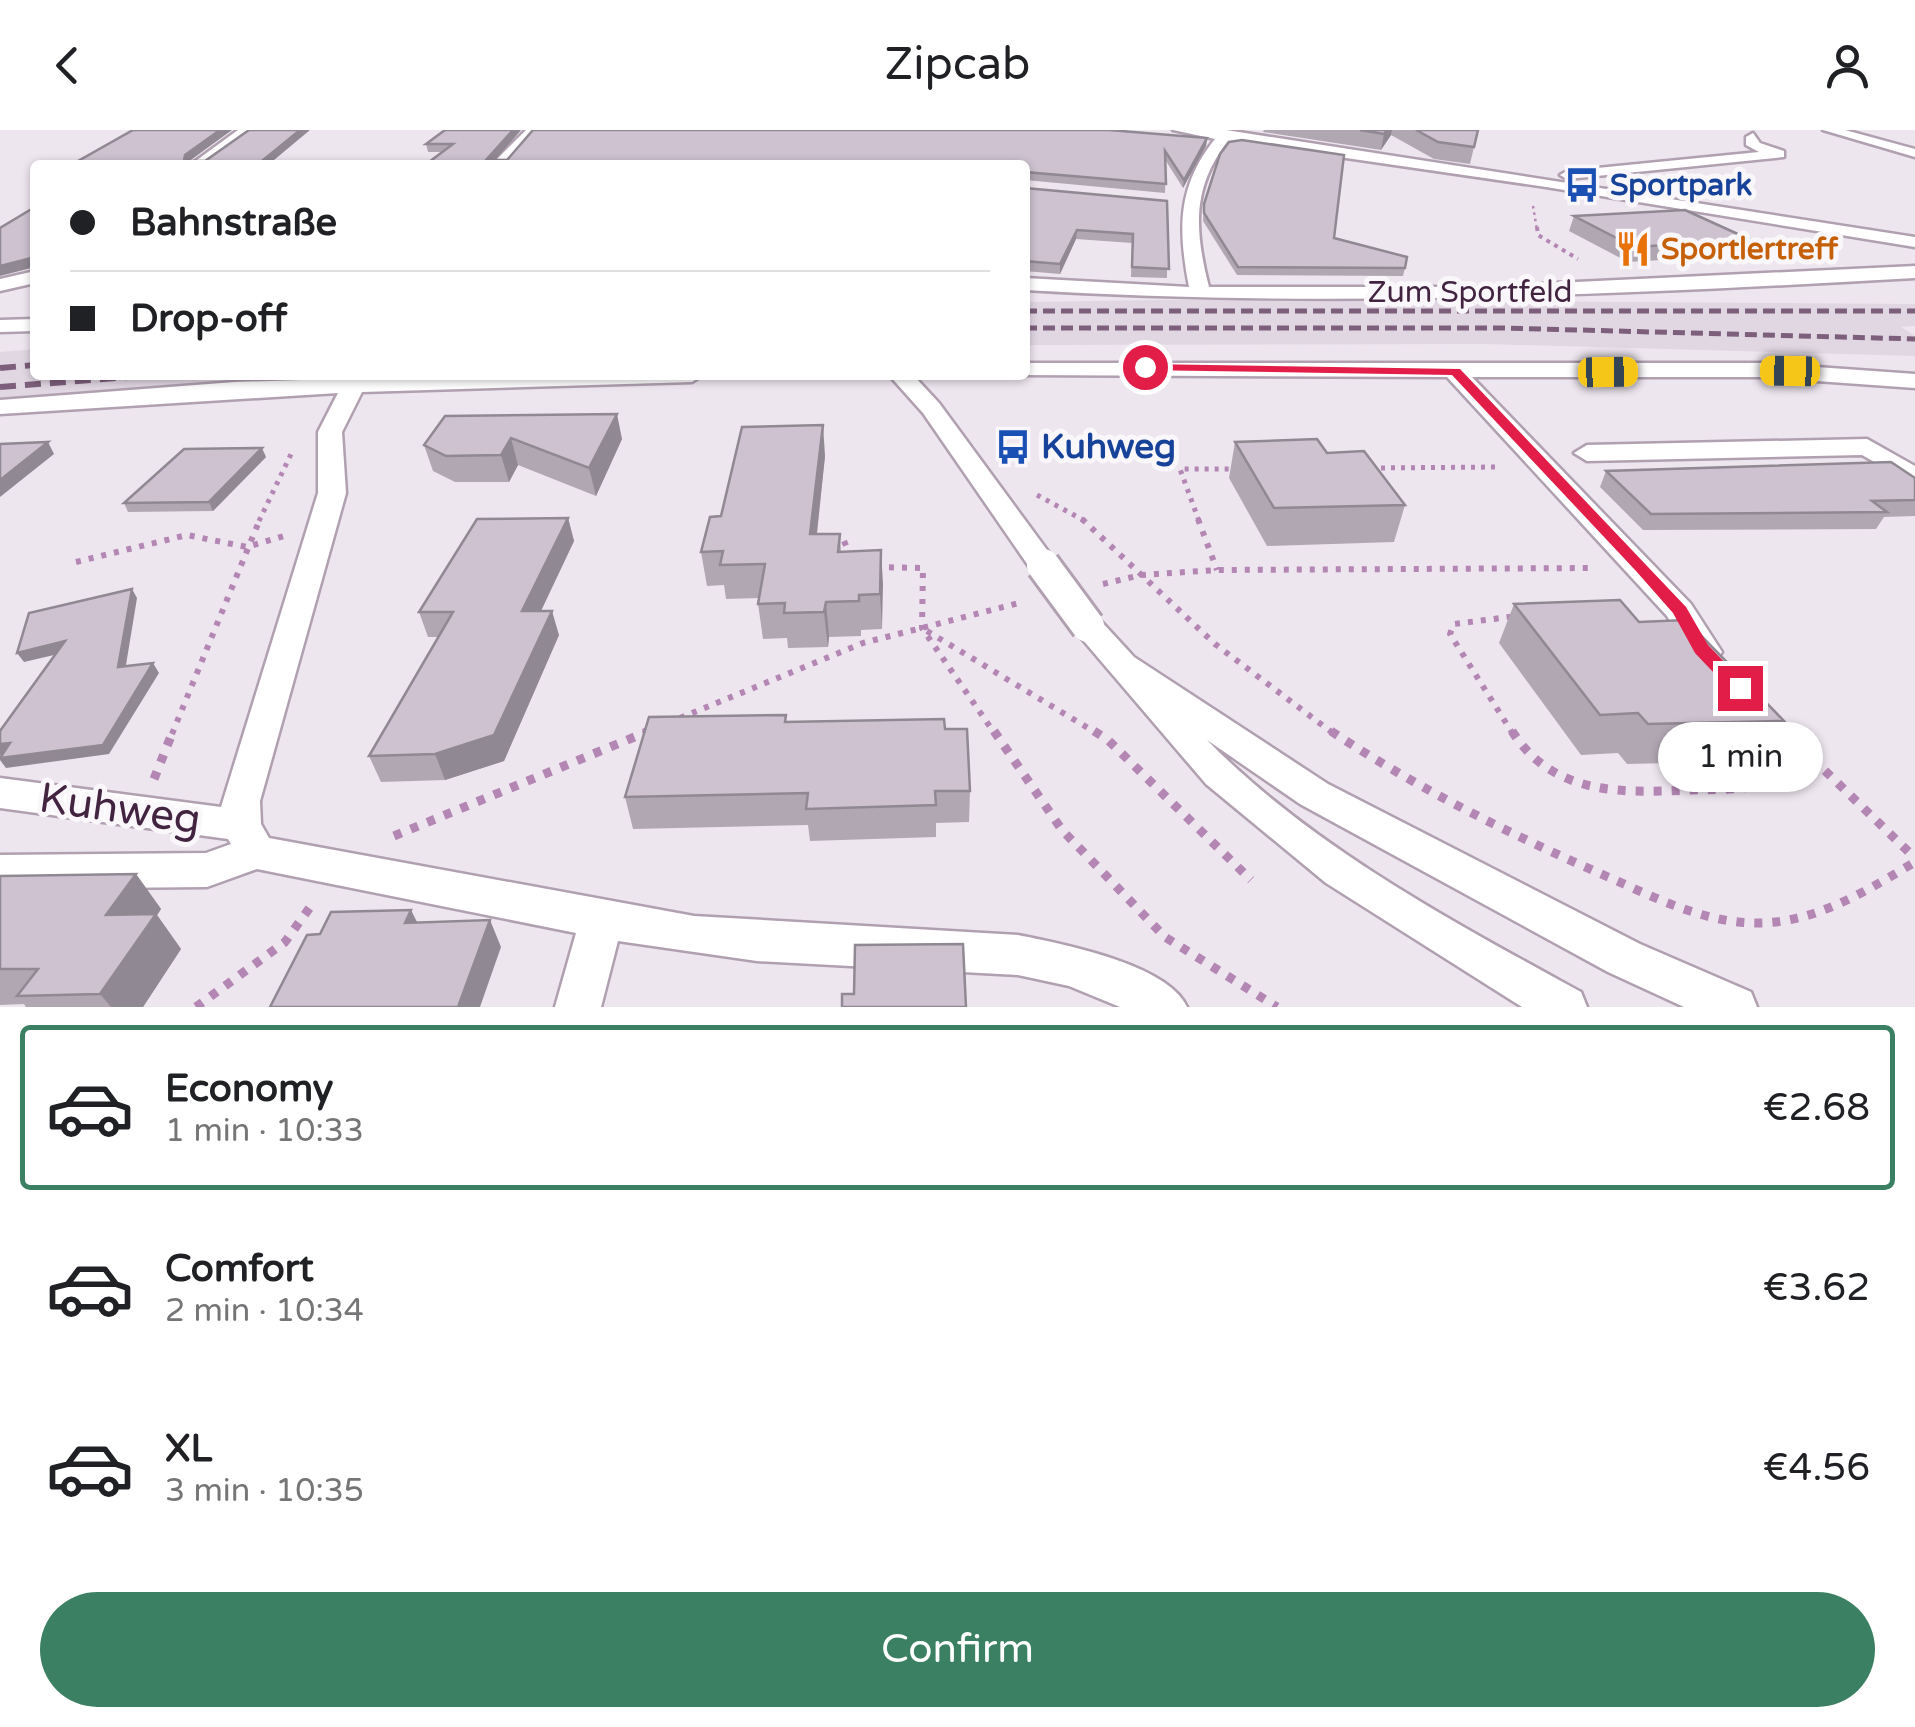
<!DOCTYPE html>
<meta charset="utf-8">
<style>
body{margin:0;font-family:"Varela Round",sans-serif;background:#f6f6f6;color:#202124;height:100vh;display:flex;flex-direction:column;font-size:38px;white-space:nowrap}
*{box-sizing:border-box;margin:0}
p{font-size:32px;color:#757577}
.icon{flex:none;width:55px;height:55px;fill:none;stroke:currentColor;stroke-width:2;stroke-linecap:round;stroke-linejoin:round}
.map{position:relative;height:877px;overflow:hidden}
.side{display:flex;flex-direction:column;background:#fff;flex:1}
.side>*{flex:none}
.hud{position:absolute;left:30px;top:30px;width:1000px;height:220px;border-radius:10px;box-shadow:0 2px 8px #0004;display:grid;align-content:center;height:220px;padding:0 40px;background:#fff}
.end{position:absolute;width:45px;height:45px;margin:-22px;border:12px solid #e11d48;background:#fff;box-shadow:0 0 0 5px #fff}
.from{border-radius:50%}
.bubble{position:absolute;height:70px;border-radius:35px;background:#fff;box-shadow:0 2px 8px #0004;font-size:32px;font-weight:600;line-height:70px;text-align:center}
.car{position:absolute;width:30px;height:60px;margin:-30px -15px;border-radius:12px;box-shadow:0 0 8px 2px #0007;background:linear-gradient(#f5c518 24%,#345 0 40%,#f5c518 0 76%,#345 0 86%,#f5c518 0)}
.hud b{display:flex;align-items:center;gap:35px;height:95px;font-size:38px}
.hud b+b{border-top:2px solid #e0e0e0}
.hud i{width:25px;height:25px;background:#202124}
ul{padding:18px 0 0;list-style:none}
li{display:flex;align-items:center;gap:30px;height:165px;margin:0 20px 15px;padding:0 20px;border:5px solid transparent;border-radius:10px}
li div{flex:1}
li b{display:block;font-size:38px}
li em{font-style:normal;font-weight:600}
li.selected{border-color:#3c8063}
li>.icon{width:90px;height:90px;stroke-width:1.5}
.primary-button{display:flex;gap:20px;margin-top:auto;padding:20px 40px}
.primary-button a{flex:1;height:115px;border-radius:60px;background:#3c8063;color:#fff;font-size:40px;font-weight:600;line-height:115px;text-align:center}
header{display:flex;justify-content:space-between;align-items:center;height:130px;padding:0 40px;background:#fff;font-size:45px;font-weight:600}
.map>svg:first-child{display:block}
.built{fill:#e1d7e3}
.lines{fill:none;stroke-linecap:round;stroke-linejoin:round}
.minor-casing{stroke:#b0a0b0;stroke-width:5}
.path-far4{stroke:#b386b3;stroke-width:2.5;stroke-dasharray:2.5 4;stroke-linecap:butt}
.path-far3{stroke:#b386b3;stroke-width:4;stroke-dasharray:4 5;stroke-linecap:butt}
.path-far2{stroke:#b386b3;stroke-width:5;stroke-dasharray:4 6;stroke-linecap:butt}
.path-far1{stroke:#b386b3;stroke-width:6;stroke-dasharray:5 8;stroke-linecap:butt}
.path{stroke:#b386b3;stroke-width:9;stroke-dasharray:8 10;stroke-linecap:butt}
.minor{fill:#fff;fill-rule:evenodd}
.rail-far1{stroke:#7d5f7c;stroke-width:5;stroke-dasharray:12 6;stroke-linecap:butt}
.rail{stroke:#7d5f7c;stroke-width:6;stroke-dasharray:16 9;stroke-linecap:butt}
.minor-bridge-casing{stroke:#b0a0b0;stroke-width:38;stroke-linecap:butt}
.minor-bridge{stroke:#fff;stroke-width:32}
.wall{fill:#b1a7b3}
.shaded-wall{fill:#908892}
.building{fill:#cec2d0;stroke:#908892;stroke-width:2.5}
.route{fill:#e11d48}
.labels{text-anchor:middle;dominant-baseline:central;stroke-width:10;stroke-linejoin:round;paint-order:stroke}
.far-transit-label{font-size:30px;font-weight:bold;fill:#164399;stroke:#faf7fb;text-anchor:start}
.far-food-label{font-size:30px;font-weight:bold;fill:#c56008;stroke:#faf7fb;text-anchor:start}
.far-street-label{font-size:30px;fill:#422441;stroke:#faf7fb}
.transit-label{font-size:35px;font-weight:bold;fill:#164399;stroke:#faf7fb;text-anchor:start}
.near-street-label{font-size:42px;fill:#422441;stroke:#faf7fb}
</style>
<header><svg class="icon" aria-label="back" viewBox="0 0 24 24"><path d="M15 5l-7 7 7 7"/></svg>Zipcab<svg class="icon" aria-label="person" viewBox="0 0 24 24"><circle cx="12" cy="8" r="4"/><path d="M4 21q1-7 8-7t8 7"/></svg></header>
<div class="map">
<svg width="1915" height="877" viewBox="0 0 1915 877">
<rect width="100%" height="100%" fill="#eee6ef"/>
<g class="built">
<polygon points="1228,169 1915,174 1915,196 1901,197 1915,206 1915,226 1485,214 1025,215 1025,172"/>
<polygon points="35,219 35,245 296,245 0,268 0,222"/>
</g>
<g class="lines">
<defs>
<g id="minor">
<polygon points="238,0 254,0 206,35 190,35"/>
<polygon points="526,0 540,0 506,35 491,35"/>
<path d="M1173,0H1226L1915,107V117L1546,57L1228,11C1191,58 1195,102 1209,157H1470L1915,136V148C1618,165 1322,178 1025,160V148L1189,157C1178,100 1177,56 1215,9Z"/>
<polygon points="1823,0 1845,0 1915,19 1915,27"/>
<polygon points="1753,3 1760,13 1784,21 1784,27 1567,49 1560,45 1567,41 1759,22 1746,15 1746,7"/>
<polygon points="35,141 35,153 0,161 0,149"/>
<polygon points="35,189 35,201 0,202 0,190"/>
<polygon points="1025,233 1761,233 1915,244 1915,258 1761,247 1472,247 1691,474 1722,522 1717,530 1693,530 1667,486 1447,247 1018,245 1025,245"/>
<path d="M469,245H703L692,252L362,262L342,302L346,363L260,671L261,694L269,708L694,786L1018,805C1062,814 1168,834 1187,877H1120L1069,856L1018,845L757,831L618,811L601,877H555L576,803L257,739L207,757L0,759V725L206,723L231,714L228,709L0,678V648L221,677L318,363V302L338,263L0,284V270L235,252Z"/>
<polygon points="889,245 913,245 939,273 1058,435 1054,441 1032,441 923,283"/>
<polygon points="1867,309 1915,336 1915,355 1862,325 1587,331 1574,323 1587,315"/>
<path d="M1088,486L1099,489L1134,527L1328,654L1640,814L1751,862L1757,877H1684L1608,842L1300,674L1207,610C1312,717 1450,790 1581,862L1587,877H1522L1326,753L1206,654L1077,503L1072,496L1077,489Z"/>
</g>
</defs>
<use href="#minor" class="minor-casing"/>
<polyline class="path-far4" points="1533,76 1537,100"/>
<polyline class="path-far3" points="1537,97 1538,105 1578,129"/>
<g class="path-far2">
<polyline points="1371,338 1499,337"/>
<polyline points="1037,365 1085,391"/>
<polyline points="259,391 293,320"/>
<polyline points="1199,391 1180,339 1239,339"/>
</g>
<g class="path-far1">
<polyline points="1082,389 1215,514 1334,604"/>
<polyline points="1198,389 1217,440"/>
<polyline points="844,411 851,427"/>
<polyline points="76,432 187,405 247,417 284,406"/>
<polyline points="876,437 923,438 922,498 995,604"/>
<polyline points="1103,454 1141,445 1217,440 1595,438"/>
<polyline points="927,501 1098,604"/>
<polyline points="680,588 863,513 1023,472"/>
<polyline points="1775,595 1780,604"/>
<polyline points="172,604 260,389"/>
<polyline points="643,604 650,601"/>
<polyline points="1513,604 1450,504 1454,494 1517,486"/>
</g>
<g class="path">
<polyline points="994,601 1062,700 1165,807 1277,877"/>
<polyline points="1094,601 1108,610 1251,750"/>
<path d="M1331,601C1418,659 1512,705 1608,747C1656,768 1706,794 1760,793C1817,792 1868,760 1915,732"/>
<path d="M1512,601C1553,666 1622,663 1690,660C1725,659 1756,661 1787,645L1793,626L1779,601"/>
<polyline points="1793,626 1818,634 1915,728"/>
<polyline points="154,649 173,601"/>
<polyline points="394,706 649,601"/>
<polyline points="196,877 285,812 313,773"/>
</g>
<use href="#minor" class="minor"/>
<g class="rail-far1">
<polyline points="1025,181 1915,181"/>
<polyline points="1025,198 1504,198 1915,209"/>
</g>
<g class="rail">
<polyline points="0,238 35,235"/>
<polyline points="0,257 155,245"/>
</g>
<defs>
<polyline id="minor-bridge" points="1043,435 1088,496"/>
</defs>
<use href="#minor-bridge" class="minor-bridge-casing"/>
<use href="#minor-bridge" class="minor-bridge"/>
</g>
<g class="wall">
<polygon points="445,0 521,0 495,30 1207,8 1206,16 1183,58 1166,31 1165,63 1025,50 1025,35 425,35 442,22 428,22 426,14"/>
<polygon points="1264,0 1478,0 1470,34 1434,29 1391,5 1381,20 1263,2"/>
<polygon points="1025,58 1167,71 1167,148 1131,147 1132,113 1076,109 1060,144 1025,141"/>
<polygon points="1204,74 1334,108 1405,138 1403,146 1237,145 1203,91"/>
<polygon points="1574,86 1751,110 1745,125 1628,132 1569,101"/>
<polygon points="445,286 622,309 596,366 518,335 509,352 455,352 433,341 424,315"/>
<polygon points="1235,312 1327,323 1405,375 1394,412 1267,416 1229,348"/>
<polygon points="825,326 817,404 840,404 841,422 881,420 882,499 861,500 861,506 829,507 828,517 788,518 787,508 763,509 758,474 759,468 726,469 724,455 707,456 701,422 721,386"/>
<polygon points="266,327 213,381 128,382 124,373"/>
<polygon points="1606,341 1915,348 1915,386 1884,387 1876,399 1643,400 1600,357"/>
<polygon points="568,388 574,411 541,481 559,505 504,631 445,650 381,652 369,626 438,507 428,507 419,482"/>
<polygon points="1514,474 1639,492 1784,591 1758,631 1627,634 1618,623 1581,625 1499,513"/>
<polygon points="945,599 970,661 969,692 936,693 936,707 810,711 808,695 633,699 625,667"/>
<polygon points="136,744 161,779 157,785 181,819 143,877 26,877 24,874 0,875 0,746"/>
</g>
<g class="shaded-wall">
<polygon points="220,0 232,0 188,32 184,31 185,25"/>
<polygon points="300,0 310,0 268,35 257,35"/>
<polygon points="513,0 521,0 491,35 486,30"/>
<polygon points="1387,0 1392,0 1391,5 1381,20 1384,4"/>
<polygon points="1207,8 1206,16 1183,58 1184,50"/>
<polygon points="1077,100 1076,109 1060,144 1060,134"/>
<polygon points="35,127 35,137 0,146 0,136"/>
<polygon points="617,284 622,309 596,366 589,338"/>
<polygon points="823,295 825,326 813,438 810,404"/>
<polygon points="511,308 518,335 509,352 501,325"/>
<polygon points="48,312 54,324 0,367 0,350"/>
<polygon points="262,318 266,327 213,381 209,372"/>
<polygon points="568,388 574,411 529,506 522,481"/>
<polygon points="881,420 883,454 882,499 880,464"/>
<polygon points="132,459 137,468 124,547 118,537"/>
<polygon points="826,472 829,507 828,517 824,482"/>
<polygon points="552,481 559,505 504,631 445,650 435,624"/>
<polygon points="65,511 71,521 24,532 17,523"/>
<polygon points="153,533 159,543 109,624 6,638 0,630 0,628"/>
<polygon points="10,613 17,622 0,625 0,614"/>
<polygon points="136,744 161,779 157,785 181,819 143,877 111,877 100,864 106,785"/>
<polygon points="411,780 424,806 405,793"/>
<polygon points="490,790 501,817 480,877 458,877"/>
</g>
<g class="building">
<polygon points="133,0 220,0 185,25 184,31 205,31 249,0 300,0 257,35 71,35"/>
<polygon points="445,0 513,0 486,30 507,30 533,0 1109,0 1207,8 1184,50 1165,21 1166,54 1025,42 1025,35 425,35 453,14 426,14"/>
<polygon points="1360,0 1387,0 1384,4"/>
<polygon points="1416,0 1478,0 1474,17 1438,12"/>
<polygon points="1242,10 1344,25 1334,108 1407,127 1405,138 1238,137 1204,83 1204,74 1220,24 1229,12"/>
<polygon points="1025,58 1167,71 1169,139 1132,137 1133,104 1077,100 1060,134 1025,131"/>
<polygon points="35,77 35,127 0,136 0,98"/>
<polygon points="1685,80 1751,110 1634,117 1574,86"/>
<polygon points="617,284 589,338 511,308 501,325 446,326 424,315 445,286"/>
<polygon points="823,295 810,404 840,404 838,422 881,420 880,464 859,465 859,471 826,472 824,482 784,483 785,473 758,474 765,434 720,435 723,421 701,422 710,387 721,386 742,297"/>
<polygon points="1317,309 1327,323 1364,321 1405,375 1274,378 1235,312"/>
<polygon points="48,312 0,350 0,314"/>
<polygon points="262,318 209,372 124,373 184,319"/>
<polygon points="1891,332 1915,348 1915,370 1872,371 1887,382 1651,384 1606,341"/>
<polygon points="568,388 522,481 552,481 494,605 435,624 369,626 453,482 419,482 477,389"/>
<polygon points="132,459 118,537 153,533 103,615 0,628 10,613 0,614 0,601 65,511 17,523 29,483"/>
<polygon points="1620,470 1639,492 1686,490 1784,591 1648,594 1638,583 1600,585 1514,474"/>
<polygon points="786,585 785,592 944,589 945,599 967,599 970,661 935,661 936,675 806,679 808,663 625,667 649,587"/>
<polygon points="136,744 106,785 156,784 100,864 17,866 38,839 0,839 0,746"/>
<polygon points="411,780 405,793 490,790 458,877 270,877 307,805 320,804 331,782"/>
<polygon points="963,814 966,877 842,877 842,864 854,864 855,815"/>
</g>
<polygon class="route" points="1145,234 1460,239 1686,477 1708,515 1749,558 1746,563 1733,563 1695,523 1673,483 1636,441 1452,245 1141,240"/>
<defs>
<symbol id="bus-bare" viewBox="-9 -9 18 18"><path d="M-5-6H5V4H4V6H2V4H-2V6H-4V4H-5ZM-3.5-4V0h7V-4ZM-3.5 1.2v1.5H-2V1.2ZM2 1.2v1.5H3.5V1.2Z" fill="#1a4fb4" stroke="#faf7fb" stroke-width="2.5" paint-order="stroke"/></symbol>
<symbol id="restaurant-bare" viewBox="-9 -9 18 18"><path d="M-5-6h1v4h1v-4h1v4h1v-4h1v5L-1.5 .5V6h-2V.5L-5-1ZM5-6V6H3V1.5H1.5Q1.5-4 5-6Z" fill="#e8710a" stroke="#faf7fb" stroke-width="2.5" paint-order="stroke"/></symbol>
</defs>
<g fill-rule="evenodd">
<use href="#bus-bare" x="1557" y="30" width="50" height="50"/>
<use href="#restaurant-bare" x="1608" y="94" width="50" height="50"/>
<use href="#bus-bare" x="988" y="292" width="50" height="50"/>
</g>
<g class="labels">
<g class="far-transit-label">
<text x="1610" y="55">Sportpark</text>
</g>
<g class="far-food-label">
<text x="1661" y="119">Sportlertreff</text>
</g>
<g class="far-street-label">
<text x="1470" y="162">Zum Sportfeld</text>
</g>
<g class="transit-label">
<text x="1041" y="317">Kuhweg</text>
</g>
<g class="near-street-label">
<text transform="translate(120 679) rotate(8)">Kuhweg</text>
</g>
</g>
</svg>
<i class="end from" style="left:1145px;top:237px"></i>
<i class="end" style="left:1740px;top:558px"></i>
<div class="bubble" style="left:1658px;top:592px;width:165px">1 min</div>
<i class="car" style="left:1790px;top:241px;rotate:271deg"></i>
<i class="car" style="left:1608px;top:242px;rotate:89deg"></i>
<div class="hud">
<b><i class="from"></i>Bahnstraße</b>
<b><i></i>Drop-off</b>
</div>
</div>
<section class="side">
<ul>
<li class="selected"><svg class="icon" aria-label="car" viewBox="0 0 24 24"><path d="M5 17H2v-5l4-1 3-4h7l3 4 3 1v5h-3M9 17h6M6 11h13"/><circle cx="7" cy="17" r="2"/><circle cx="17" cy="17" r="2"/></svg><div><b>Economy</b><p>1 min · 10:33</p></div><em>€2.68</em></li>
<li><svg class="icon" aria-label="car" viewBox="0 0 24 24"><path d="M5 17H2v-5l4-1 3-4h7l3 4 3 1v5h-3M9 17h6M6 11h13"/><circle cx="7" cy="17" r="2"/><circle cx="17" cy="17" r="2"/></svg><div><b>Comfort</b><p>2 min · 10:34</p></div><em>€3.62</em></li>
<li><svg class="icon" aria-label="car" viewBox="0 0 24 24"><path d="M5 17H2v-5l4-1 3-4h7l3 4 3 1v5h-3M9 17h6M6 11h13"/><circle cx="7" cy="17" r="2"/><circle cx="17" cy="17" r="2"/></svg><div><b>XL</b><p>3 min · 10:35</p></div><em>€4.56</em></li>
</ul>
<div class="primary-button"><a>Confirm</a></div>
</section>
